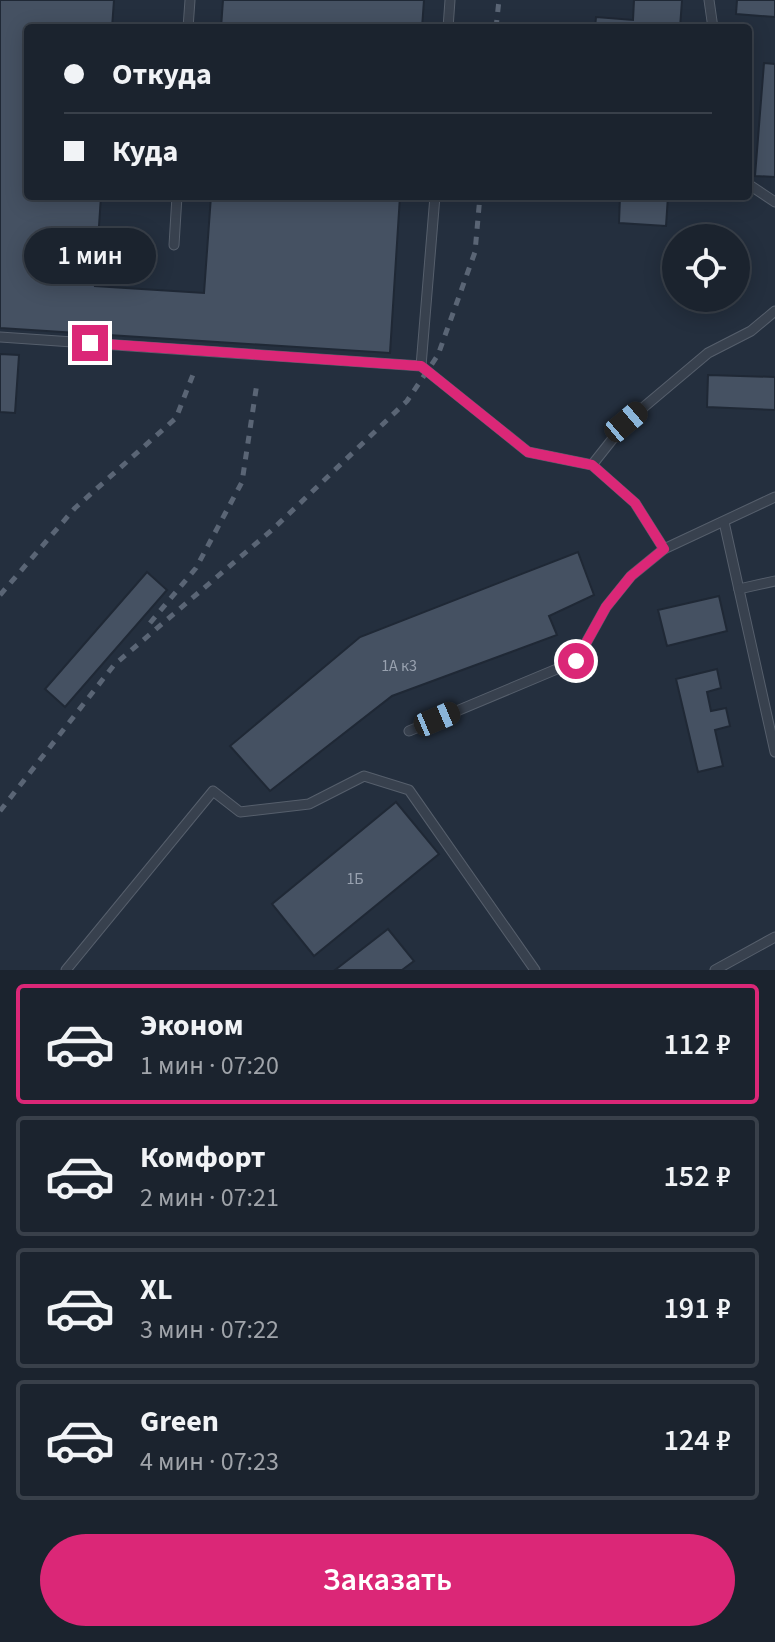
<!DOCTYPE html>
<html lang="ru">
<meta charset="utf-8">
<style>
body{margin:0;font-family:"Source Sans 3",sans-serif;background:#242b36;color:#f1f3f6;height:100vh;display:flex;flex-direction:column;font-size:30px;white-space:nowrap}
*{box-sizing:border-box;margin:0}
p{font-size:26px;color:#a0a4aa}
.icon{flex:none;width:44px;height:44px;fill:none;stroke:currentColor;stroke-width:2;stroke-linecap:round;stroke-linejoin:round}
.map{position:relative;height:970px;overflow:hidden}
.details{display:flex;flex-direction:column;background:#1b232e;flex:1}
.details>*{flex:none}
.banner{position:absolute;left:24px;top:24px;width:728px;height:176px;border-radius:8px;box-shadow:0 4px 20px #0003,0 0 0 2px #39404a;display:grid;align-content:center;height:176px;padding:0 40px;background:#1b232e}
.tools{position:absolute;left:662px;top:224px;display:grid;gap:16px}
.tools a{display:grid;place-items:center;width:88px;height:88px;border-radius:50%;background:#1b232e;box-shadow:0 4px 20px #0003,0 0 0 2px #39404a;font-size:40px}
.end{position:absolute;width:36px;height:36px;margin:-18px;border:10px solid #db2777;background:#fff;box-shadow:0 0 0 4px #fff}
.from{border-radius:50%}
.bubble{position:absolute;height:56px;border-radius:28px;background:#1b232e;box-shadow:0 4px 20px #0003,0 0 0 2px #39404a;font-size:26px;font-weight:600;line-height:56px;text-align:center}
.car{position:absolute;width:24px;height:48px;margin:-24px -12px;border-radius:10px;box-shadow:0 0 6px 2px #0007;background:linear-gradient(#222 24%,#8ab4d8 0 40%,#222 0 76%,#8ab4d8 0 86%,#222 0)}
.banner b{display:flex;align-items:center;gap:28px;height:76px;font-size:30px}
.banner b+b{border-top:2px solid #39404a}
.banner i{width:20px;height:20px;background:#f1f3f6}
ul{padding:14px 0 0;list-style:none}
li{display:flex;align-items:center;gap:24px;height:120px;margin:0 16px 12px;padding:0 24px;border:4px solid #39404a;border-radius:8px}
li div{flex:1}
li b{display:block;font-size:30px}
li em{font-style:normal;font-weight:600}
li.active{border-color:#db2777}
li>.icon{width:72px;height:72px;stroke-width:1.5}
.action{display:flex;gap:16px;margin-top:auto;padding:16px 40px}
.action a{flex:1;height:92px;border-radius:48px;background:#db2777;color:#fff;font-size:32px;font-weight:600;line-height:92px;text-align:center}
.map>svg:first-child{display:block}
.building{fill:#455162;stroke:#1f2835;stroke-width:2}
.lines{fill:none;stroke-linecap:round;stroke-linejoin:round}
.lane-casing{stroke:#565f6c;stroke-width:11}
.lane{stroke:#38414e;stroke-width:9}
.rail{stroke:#5a6575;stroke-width:5;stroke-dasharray:8 8;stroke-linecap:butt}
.route{stroke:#db2777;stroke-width:10}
.labels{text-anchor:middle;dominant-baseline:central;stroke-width:7;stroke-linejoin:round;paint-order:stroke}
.number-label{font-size:16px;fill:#98a1af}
</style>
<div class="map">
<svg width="775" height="970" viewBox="0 0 775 970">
<rect width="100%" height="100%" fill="#242f3e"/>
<g class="building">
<polygon points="0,0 114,0 112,28 28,28 28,196 101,196 95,286 204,293 211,196 400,196 390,353 0,328"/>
<polygon points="223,0 424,0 422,28 221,28"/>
<polygon points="634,0 682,0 680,28 595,28 596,17 633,20"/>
<polygon points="737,0 775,0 775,17 736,14"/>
<polygon points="764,63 775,64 775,177 755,176"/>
<polygon points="620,196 668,196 666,226 619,223"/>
<polygon points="0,354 19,355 15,413 0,412"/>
<polygon points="708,375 775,377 775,410 707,407"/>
<polygon points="578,552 594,595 549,616 557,635 392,696 270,791 230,746 360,637"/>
<polygon points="147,572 167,590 65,707 45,689"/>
<polygon points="719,596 727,631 667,646 658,610"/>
<polygon points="717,669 721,688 707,692 711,711 726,708 730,726 715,730 723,766 698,772 676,679"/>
<polygon points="396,802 439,854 314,956 272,904"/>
<polygon points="388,929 414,961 402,970 335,970"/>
</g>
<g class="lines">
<defs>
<g id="lane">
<polyline points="709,0 713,28"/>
<polyline points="188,28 190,0"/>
<polyline points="448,28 450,0"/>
<polyline points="748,184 775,202"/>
<polyline points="174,245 177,196"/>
<polyline points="0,337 421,366 435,196"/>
<polyline points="421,366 528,452 592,465 635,503 664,549 775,497"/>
<polyline points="592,465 626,422 708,353 751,331 775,311"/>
<polyline points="724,522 775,752"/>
<polyline points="739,589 775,581"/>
<polyline points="409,731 576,661 606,607 631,576 664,549"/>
<polyline points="66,970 213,791 240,812 309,804 364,776 409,790 535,970"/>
<polyline points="715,970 775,937"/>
</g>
</defs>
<use href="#lane" class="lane-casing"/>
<use href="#lane" class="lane"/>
<g class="rail">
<polyline points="496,28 499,0"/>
<polyline points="0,595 75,508 176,418 194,372"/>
<polyline points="150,623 196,568 242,482 257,383"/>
<polyline points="0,811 114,665 273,529 407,401 438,355 475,252 480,196"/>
</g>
</g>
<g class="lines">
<polyline class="route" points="90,343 421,366 528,452 592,465 635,503 664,549 631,576 606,607 576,661"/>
</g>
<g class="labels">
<g class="number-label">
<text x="399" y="666">1А к3</text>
<text x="355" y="879">1Б</text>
</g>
</g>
</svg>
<div class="tools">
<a><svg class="icon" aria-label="locate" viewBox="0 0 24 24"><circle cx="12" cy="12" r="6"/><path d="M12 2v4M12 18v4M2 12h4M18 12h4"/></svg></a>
</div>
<i class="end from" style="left:576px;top:661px"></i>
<i class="end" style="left:90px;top:343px"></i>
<div class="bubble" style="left:24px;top:228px;width:132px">1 мин</div>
<i class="car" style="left:626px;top:422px;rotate:50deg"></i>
<i class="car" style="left:437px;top:719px;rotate:67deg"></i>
<div class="banner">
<b><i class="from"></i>Откуда</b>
<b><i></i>Куда</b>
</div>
</div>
<section class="details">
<ul>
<li class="active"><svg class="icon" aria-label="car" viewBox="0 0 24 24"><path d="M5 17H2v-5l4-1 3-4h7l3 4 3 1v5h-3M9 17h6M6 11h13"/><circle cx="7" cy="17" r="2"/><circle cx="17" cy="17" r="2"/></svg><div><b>Эконом</b><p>1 мин · 07:20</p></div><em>112 ₽</em></li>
<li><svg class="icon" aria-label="car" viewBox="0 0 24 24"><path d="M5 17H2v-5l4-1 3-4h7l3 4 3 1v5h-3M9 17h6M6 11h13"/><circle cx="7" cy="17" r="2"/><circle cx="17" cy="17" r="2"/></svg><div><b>Комфорт</b><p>2 мин · 07:21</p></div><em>152 ₽</em></li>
<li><svg class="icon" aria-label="car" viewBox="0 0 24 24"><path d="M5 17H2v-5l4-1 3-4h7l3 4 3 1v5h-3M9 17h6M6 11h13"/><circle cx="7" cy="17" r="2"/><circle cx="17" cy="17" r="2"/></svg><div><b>XL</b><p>3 мин · 07:22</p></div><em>191 ₽</em></li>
<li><svg class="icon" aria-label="car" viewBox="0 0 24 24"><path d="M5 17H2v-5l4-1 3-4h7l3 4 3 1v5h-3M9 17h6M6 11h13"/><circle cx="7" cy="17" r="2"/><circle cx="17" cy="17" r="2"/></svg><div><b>Green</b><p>4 мин · 07:23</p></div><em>124 ₽</em></li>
</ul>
<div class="action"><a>Заказать</a></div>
</section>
